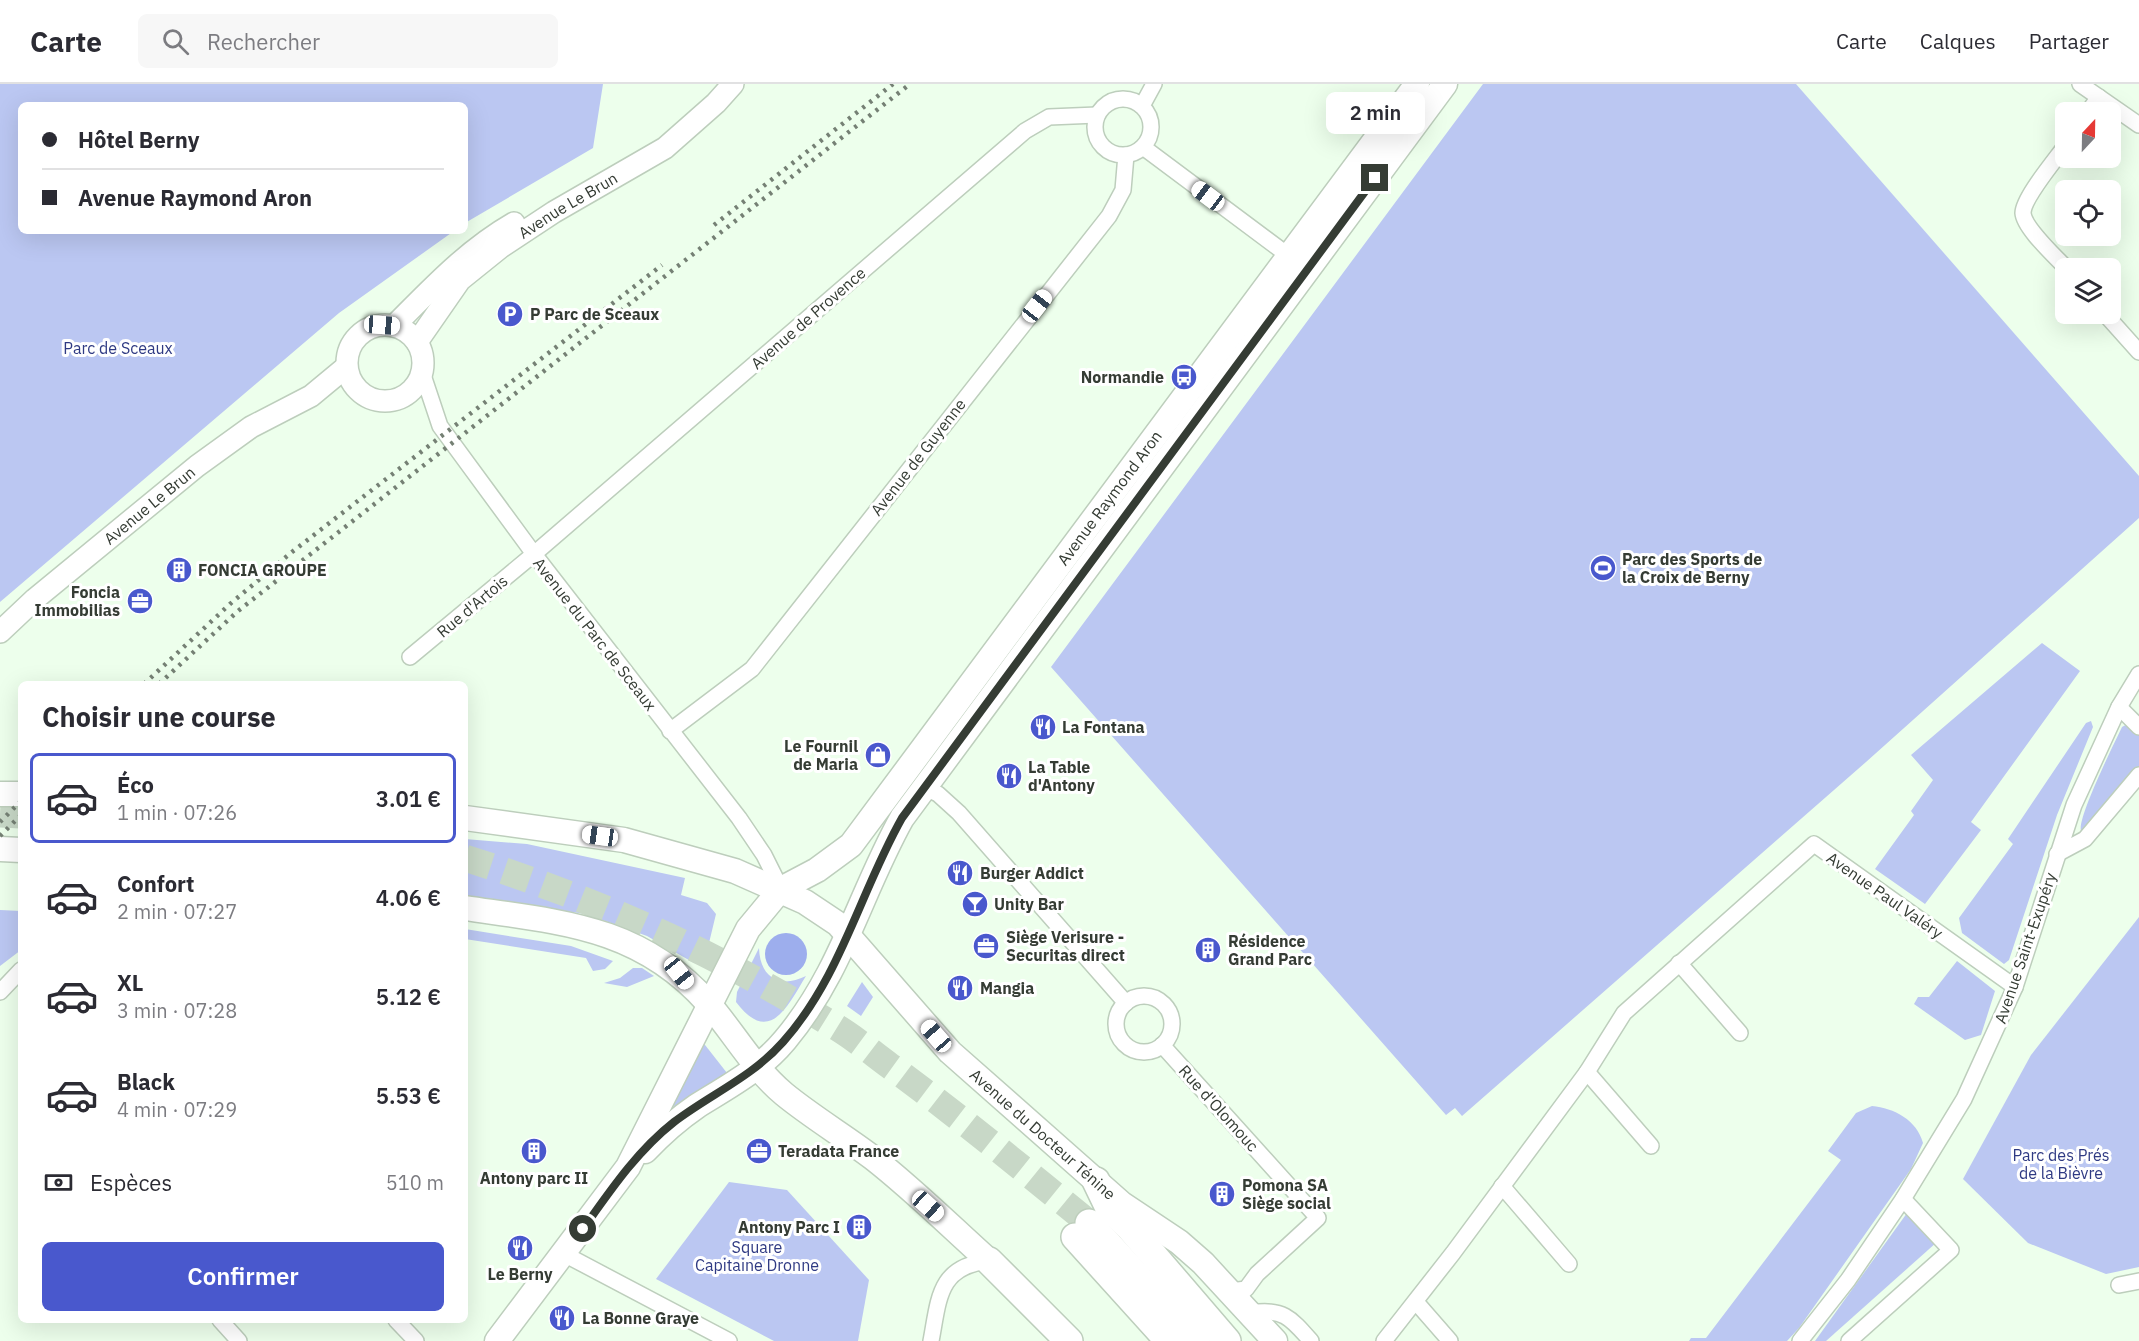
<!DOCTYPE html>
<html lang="fr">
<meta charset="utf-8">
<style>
body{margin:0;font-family:"IBM Plex Sans",sans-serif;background:#f7f7f7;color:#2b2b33;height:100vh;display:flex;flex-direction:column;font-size:22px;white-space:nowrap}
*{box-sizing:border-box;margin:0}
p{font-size:20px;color:#7c7c81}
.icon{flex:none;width:33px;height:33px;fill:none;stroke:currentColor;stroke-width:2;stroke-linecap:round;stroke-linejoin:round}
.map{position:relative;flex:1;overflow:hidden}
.panel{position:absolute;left:18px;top:597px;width:450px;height:642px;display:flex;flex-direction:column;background:#fff;border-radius:9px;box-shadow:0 6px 24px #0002}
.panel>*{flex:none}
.guide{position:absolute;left:18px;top:18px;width:450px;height:132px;border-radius:9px;box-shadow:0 6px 24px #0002;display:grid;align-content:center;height:132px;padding:0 24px;background:#fff}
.needle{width:39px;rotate:22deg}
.buttons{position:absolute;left:2055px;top:18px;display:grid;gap:12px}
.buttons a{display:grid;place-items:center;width:66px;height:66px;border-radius:9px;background:#fff;box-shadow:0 6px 24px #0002;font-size:30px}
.end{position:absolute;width:27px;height:27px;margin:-14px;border:8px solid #353c34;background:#fff;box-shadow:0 0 0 3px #fff}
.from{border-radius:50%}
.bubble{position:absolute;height:42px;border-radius:9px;background:#fff;box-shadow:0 6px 24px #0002;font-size:20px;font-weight:600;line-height:42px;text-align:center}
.car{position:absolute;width:18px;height:36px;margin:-18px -9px;border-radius:8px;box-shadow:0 0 4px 2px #0007;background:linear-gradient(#fff 24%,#345 0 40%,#fff 0 76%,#345 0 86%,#fff 0)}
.guide b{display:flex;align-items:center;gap:21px;height:57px;font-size:22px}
.guide b+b{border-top:2px solid #e1e1e2}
.guide i{width:15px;height:15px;background:#2b2b33}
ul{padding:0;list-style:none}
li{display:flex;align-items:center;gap:18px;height:90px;margin:0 12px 9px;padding:0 12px;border:3px solid transparent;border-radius:9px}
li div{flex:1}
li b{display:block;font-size:22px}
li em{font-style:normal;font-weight:600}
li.selected{border-color:#4958cd}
li>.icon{width:54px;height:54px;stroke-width:1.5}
h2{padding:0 24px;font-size:27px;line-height:72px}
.pay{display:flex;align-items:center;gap:15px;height:66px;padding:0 24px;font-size:22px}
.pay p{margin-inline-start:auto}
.cta{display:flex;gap:12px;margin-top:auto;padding:12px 24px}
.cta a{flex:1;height:69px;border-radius:9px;background:#4958cd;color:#fff;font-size:24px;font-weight:600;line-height:69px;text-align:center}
header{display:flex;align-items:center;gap:36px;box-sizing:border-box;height:84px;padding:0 30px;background:#fff;border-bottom:2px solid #e1e1e2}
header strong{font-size:28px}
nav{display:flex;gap:33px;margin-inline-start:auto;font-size:21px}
.search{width:420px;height:54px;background:#f7f7f7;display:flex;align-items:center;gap:15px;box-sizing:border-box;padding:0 21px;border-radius:9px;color:#7c7c81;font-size:22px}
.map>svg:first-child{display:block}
.green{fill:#bbc7f2}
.water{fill:#9daeed}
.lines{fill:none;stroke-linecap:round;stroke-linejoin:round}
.highway-tunnel{stroke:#c8d8c7;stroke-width:27;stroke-dasharray:27 14;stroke-linecap:butt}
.street-casing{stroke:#bdcebc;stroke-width:18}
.secondary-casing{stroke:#bdcebc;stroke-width:24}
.primary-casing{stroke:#bdcebc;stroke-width:27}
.highway-casing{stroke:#bdcebc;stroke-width:30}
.street{stroke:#fff;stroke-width:15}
.secondary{stroke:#fff;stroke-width:21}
.primary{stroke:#fff;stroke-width:24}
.highway{stroke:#fff;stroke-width:27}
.rail{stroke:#758074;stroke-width:4.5;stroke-dasharray:3 6;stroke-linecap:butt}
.route{stroke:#353c34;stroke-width:8}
.labels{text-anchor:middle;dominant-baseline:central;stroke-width:6;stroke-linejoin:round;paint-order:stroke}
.street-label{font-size:16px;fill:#353c34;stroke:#fff}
.poi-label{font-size:16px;font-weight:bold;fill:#353c34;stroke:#fff;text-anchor:start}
.park-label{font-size:16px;fill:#2f3a83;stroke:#fff}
</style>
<header>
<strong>Carte</strong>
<div class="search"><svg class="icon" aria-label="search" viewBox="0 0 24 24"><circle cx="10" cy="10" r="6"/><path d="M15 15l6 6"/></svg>Rechercher</div>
<nav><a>Carte</a><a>Calques</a><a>Partager</a></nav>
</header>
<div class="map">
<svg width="2139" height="1257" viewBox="0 0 2139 1257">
<rect width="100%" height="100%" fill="#edffec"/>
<g class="green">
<polygon points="0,0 603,0 593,64 465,139 465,21 21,21 21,147 454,147 339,229 0,518"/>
<polygon points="1483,0 1796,0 2139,392 2139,434 1866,678 1462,1032 1455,1024 1446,1031 1051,583"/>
<polygon points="2042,559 2080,587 1971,738 1981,746 1925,820 1875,785 1914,731 1911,727 1933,696 1911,671"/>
<polygon points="2091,637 2093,643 2057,731 2009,876 2004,880 1962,849 1959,834 2013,760 2008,755 2086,639"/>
<path d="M2129,639L2139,650V684L2083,747H2081C2077,734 2114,660 2122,643Z"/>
<polygon points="465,755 527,760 685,794 681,811 707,819 716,830 709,859 694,879 647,852 586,830 465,813"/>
<polygon points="0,826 21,827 21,866 0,882"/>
<polygon points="2139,833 2139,1183 2106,1190 2028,1159 1963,1095 2031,971"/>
<polygon points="465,845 571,862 613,877 605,885 593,887 586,874 465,855"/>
<path d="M759,864C760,894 780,905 806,892C788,921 770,963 736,918L737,908Z"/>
<polygon points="1957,877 1995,907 1981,951 1965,956 1914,920 1918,913 1929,913"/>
<polygon points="633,884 642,884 654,892 627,903 604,899 620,894"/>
<polygon points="862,898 873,913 861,932 847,922"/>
<polygon points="698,952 727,989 665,1028"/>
<path d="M1872,1022C1894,1024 1917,1036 1923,1059L1911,1085L1799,1244L1787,1257H1689L1691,1254H1706L1841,1076L1828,1067L1856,1029Z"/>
<polygon points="729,1098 787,1106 869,1196 858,1257 774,1257 656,1195"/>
<polygon points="1907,1129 1937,1158 1826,1257 1815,1257"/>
</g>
<circle class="water" cx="786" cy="870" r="21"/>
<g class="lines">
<g class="highway-tunnel">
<polyline points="0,730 21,731"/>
<path d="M465,774C594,815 716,868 831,940C852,952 871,968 890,982C959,1032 1024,1086 1089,1139"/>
</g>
<defs>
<g id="street">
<polyline points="2080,0 2139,41"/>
<circle cx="1123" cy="43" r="28"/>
<polyline points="1142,22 1154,0"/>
<polyline points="2088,28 2099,13"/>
<path d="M2066,61C2056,75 2023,114 2023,129C2024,144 2055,172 2066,184"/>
<polyline points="1143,63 1289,172"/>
<polyline points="2105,230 2139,268"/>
<polyline points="422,288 440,342 534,470 739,734 764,771 781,805"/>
<polyline points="410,573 534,470 1025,47 1049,33 1097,31"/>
<polyline points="2119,623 2139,643"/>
<polyline points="670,647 752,585 1109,132 1123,106 1126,71"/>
<polyline points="923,703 938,710 959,729 1126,919"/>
<polyline points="2057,770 2085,755 2139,691"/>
<polyline points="1679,879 1740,949"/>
<polyline points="0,908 21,886"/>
<circle cx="1144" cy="940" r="28"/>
<polyline points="1162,961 1318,1134 1257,1190 1246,1205 1231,1207"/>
<polyline points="1587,988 1651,1062"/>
<polyline points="1502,1102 1569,1180"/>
<polyline points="564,1170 729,1257"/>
<polyline points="2119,1201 2139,1197"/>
<polyline points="1416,1218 1450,1257"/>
<path d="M1251,1229C1283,1224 1291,1234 1311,1257"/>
<polyline points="220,1236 239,1257"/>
<polyline points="396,1236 416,1257"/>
<path d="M931,1257C939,1215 938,1182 989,1177"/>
<polyline points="1384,1257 1453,1169 1587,988 1624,929 1814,760 2015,903"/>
<polyline points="1800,1257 1848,1196 1903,1115 1964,1015 2015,903 2074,721 2119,623 2139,590"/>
<polyline points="1849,1257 1951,1166 1903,1115"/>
</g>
<g id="secondary">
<circle cx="385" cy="279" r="38"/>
<path d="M394,242C432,204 467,166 514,139"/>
<path id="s1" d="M417,258L460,196L501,163L554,128L665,64L716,19L733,0"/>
<path id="s2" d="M0,548L35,515L197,382L251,343L311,312L346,283"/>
</g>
<g id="primary">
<polyline points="0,710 21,710"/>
<path id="s3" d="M465,734L624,756L735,787L805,818L838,840L950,968L1122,1120L1179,1158L1203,1179L1275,1257"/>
<polyline points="0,765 21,766"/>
<path d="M465,824C560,838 640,842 708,919C734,949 753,984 784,1010C812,1033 844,1052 873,1074C914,1106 951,1143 989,1177"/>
<path d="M645,1067C661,1050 678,1035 697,1022C729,1002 760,986 785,956C842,888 860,809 902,734L1445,0"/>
<path id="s4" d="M497,1257L628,1083L748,845L781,805L817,786L851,761L1417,0"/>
</g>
<g id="highway">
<polyline points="1096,1097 1108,1122 1130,1144 1227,1257"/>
<polyline points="1089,1139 1196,1257"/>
<polyline points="1075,1153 1169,1257"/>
<polyline points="989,1177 1069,1257"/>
</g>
</defs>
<use href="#street" class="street-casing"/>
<use href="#secondary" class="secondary-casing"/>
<use href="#primary" class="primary-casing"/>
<use href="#highway" class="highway-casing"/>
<use href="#street" class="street"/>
<use href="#secondary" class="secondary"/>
<use href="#primary" class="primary"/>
<use href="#highway" class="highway"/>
<g class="rail">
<polyline points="714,141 893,0"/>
<polyline points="144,600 230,520 292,468 662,181"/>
<polyline points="159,600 238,527 910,0"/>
<polyline points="0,738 21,717"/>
<polyline points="0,752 21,731"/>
</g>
</g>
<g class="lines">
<path class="route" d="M583,1145C610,1107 637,1067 674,1038C711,1010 752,993 783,958C841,893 860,808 902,734L1375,94"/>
</g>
<defs>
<symbol id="parking-disc" viewBox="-11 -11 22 22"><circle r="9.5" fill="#4958cd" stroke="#fff"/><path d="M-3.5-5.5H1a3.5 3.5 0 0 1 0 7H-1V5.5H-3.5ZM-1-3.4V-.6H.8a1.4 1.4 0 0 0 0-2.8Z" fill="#fff"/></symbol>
<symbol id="bus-disc" viewBox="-11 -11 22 22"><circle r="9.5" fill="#4958cd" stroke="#fff"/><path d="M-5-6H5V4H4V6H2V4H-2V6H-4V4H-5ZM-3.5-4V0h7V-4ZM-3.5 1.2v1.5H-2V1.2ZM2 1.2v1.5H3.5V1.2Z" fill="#fff"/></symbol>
<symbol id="stadium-disc" viewBox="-11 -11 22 22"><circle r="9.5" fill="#4958cd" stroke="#fff"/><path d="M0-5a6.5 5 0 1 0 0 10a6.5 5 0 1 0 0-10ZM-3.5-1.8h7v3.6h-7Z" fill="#fff"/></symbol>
<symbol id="building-disc" viewBox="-11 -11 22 22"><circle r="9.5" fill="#4958cd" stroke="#fff"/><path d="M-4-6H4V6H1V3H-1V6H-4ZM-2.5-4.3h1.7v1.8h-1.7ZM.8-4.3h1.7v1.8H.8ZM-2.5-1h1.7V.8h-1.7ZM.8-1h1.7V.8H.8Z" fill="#fff"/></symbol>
<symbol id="office-disc" viewBox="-11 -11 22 22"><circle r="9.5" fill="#4958cd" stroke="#fff"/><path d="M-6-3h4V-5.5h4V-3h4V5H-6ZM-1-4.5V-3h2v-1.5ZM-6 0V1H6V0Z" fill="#fff"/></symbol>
<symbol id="restaurant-disc" viewBox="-11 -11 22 22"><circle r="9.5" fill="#4958cd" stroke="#fff"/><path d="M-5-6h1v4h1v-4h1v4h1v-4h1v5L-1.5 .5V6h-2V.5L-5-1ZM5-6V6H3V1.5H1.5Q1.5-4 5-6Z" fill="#fff"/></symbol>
<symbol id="shop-disc" viewBox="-11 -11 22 22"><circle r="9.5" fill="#4958cd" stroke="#fff"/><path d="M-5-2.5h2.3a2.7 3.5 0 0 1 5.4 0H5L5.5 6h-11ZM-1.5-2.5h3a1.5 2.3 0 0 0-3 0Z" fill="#fff"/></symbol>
<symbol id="bar-disc" viewBox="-11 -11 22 22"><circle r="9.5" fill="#4958cd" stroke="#fff"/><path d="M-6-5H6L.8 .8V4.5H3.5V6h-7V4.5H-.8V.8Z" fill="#fff"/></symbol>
</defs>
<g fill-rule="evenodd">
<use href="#parking-disc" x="495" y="215" width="30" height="30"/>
<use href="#bus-disc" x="1169" y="278" width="30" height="30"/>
<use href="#stadium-disc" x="1588" y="469" width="30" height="30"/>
<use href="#building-disc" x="164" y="471" width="30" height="30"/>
<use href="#office-disc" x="125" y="502" width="30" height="30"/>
<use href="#restaurant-disc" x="1028" y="628" width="30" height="30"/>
<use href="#shop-disc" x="863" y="656" width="30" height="30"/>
<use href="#restaurant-disc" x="994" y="677" width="30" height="30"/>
<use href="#restaurant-disc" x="945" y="774" width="30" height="30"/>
<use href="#bar-disc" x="960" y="805" width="30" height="30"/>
<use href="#office-disc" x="971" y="847" width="30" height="30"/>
<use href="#building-disc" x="1193" y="851" width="30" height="30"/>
<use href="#restaurant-disc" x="945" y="889" width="30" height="30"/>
<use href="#building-disc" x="519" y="1052" width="30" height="30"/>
<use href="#office-disc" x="744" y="1052" width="30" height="30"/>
<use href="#building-disc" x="1207" y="1095" width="30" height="30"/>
<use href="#building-disc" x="844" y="1128" width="30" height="30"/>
<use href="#restaurant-disc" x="505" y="1149" width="30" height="30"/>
<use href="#restaurant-disc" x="547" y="1219" width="30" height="30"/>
</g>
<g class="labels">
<g class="street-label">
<text stroke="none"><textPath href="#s1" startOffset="207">Avenue Le Brun</textPath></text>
<text transform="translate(808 234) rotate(-41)">Avenue de Provence</text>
<text transform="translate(918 373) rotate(-52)">Avenue de Guyenne</text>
<text stroke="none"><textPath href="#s4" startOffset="1052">Avenue Raymond Aron</textPath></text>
<text stroke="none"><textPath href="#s2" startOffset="196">Avenue Le Brun</textPath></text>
<text transform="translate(472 522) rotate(-40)">Rue d'Artois</text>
<text transform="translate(595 550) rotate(52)">Avenue du Parc de Sceaux</text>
<text transform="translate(1885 811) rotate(35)">Avenue Paul Valéry</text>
<text transform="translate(2025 864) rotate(-71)">Avenue Saint-Exupéry</text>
<text transform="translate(1219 1024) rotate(48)">Rue d'Olomouc</text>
<text stroke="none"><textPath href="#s3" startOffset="686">Avenue du Docteur Ténine</textPath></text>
</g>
<g class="poi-label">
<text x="530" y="230">P Parc de Sceaux</text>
<text x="1164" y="293" text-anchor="end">Normandie</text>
<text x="1622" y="475">Parc des Sports de<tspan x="1622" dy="18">la Croix de Berny</tspan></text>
<text x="198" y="486">FONCIA GROUPE</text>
<text x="120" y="508" text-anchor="end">Foncia<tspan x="120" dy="18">Immobilias</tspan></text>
<text x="1062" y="643">La Fontana</text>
<text x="858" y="662" text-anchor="end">Le Fournil<tspan x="858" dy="18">de Maria</tspan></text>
<text x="1028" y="683">La Table<tspan x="1028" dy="18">d'Antony</tspan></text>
<text x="980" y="789">Burger Addict</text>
<text x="994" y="820">Unity Bar</text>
<text x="1006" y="853">Siège Verisure -<tspan x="1006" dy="18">Securitas direct</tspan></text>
<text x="1228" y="857">Résidence<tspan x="1228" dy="18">Grand Parc</tspan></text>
<text x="980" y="904">Mangia</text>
<text x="778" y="1067">Teradata France</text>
<text x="534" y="1094" text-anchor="middle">Antony parc II</text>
<text x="1242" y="1101">Pomona SA<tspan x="1242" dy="18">Siège social</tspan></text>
<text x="840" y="1143" text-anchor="end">Antony Parc I</text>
<text x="520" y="1190" text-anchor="middle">Le Berny</text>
<text x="582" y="1234">La Bonne Graye</text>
</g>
<g class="park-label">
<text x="118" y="264">Parc de Sceaux</text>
<text x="2061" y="1071">Parc des Prés<tspan x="2061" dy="18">de la Bièvre</tspan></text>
<text x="757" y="1163">Square<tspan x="757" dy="18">Capitaine Dronne</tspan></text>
</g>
</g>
</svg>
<div class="buttons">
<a><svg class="needle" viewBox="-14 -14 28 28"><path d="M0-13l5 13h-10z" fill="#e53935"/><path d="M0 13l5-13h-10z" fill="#7c7c81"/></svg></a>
<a><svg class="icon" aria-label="locate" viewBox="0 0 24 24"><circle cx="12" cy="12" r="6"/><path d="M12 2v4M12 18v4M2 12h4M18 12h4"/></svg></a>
<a><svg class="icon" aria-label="layers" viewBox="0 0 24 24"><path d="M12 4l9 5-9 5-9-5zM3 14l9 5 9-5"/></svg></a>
</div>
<i class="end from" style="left:583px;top:1145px"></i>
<i class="end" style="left:1375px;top:94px"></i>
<div class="bubble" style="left:1326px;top:8px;width:99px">2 min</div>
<i class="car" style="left:1208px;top:112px;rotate:307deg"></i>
<i class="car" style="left:1037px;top:222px;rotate:38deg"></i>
<i class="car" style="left:382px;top:241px;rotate:94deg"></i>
<i class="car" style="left:600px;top:752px;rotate:278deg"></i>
<i class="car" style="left:679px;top:889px;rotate:141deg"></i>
<i class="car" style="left:936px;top:952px;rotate:319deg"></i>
<i class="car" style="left:928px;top:1122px;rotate:132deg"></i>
<div class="guide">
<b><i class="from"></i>Hôtel Berny</b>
<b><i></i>Avenue Raymond Aron</b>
</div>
<section class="panel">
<h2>Choisir une course</h2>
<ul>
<li class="selected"><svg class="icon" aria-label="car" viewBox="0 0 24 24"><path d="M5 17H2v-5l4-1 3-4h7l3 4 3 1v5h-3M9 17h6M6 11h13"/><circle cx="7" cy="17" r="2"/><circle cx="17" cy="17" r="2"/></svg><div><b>Éco</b><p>1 min · 07:26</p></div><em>3.01 €</em></li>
<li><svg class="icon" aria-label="car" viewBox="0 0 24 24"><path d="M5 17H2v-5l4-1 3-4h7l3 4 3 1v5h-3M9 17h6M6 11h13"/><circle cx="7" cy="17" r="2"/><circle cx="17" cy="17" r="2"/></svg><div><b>Confort</b><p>2 min · 07:27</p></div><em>4.06 €</em></li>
<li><svg class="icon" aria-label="car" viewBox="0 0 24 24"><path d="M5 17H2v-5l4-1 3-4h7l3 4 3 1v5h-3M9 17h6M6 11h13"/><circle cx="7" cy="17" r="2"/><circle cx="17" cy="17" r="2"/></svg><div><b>XL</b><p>3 min · 07:28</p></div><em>5.12 €</em></li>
<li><svg class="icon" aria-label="car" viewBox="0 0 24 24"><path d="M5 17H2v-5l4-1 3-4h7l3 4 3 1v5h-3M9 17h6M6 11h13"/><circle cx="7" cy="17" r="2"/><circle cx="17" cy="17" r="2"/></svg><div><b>Black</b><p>4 min · 07:29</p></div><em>5.53 €</em></li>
</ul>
<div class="pay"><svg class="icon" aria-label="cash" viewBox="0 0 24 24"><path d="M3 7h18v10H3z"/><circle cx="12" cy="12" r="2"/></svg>Espèces<p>510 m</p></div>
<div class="cta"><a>Confirmer</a></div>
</section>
</div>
